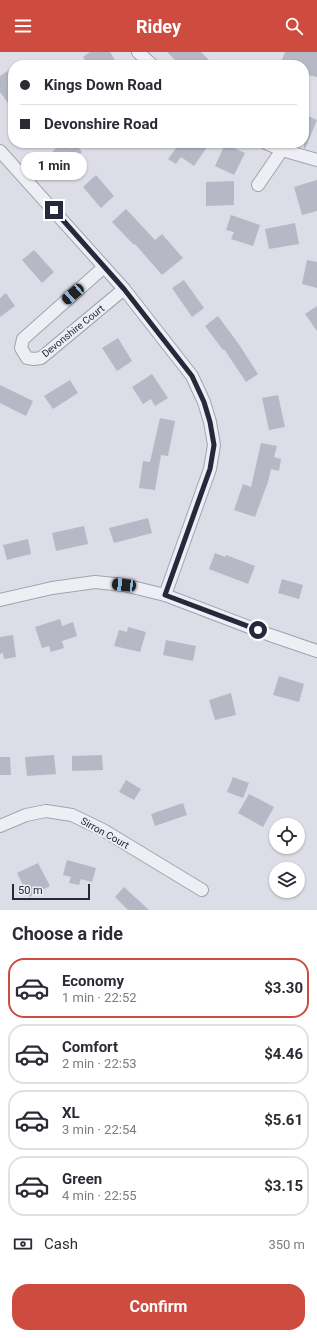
<!DOCTYPE html>
<meta charset="utf-8">
<style>
body{margin:0;font-family:Roboto,sans-serif;background:#f7f7f7;color:#2b2b33;height:100vh;display:flex;flex-direction:column;font-size:15px;white-space:nowrap}
*{box-sizing:border-box;margin:0}
p{font-size:13px;color:#7c7c81}
.icon{flex:none;width:22px;height:22px;fill:none;stroke:currentColor;stroke-width:2;stroke-linecap:round;stroke-linejoin:round}
.map{position:relative;height:858px;overflow:hidden}
.details{display:flex;flex-direction:column;background:#fff;flex:1}
.details>*{flex:none}
.guide{position:absolute;left:8px;top:8px;width:301px;height:88px;border-radius:16px;box-shadow:0 1px 3px #0004;display:grid;align-content:center;height:88px;padding:0 12px;background:#fff}
.fabs{position:absolute;left:269px;top:766px;display:grid;gap:8px}
.fabs a{display:grid;place-items:center;width:36px;height:36px;border-radius:50%;background:#fff;box-shadow:0 1px 3px #0004;font-size:20px}
.scale{position:absolute;left:12px;bottom:10px;width:78px;box-sizing:border-box;padding-left:4px;border:2px solid #26283c;border-top:0;font-size:11px;line-height:14px;white-space:nowrap;color:#26283c;-webkit-text-stroke:3px #ebecf4;paint-order:stroke}
.end{position:absolute;width:18px;height:18px;margin:-9px;border:5px solid #26283c;background:#fff;box-shadow:0 0 0 2px #fff}
.from{border-radius:50%}
.bubble{position:absolute;height:28px;border-radius:14px;background:#fff;box-shadow:0 1px 3px #0004;font-size:13px;font-weight:700;line-height:28px;text-align:center}
.car{position:absolute;width:12px;height:24px;margin:-12px -6px;border-radius:5px;box-shadow:0 0 3px 1px #0007;background:linear-gradient(#222 24%,#8ab4d8 0 40%,#222 0 76%,#8ab4d8 0 86%,#222 0)}
.guide b{display:flex;align-items:center;gap:14px;height:38px;font-size:15px}
.guide b+b{border-top:1px solid #e1e1e2}
.guide i{width:10px;height:10px;background:#2b2b33}
ul{padding:0;list-style:none}
li{display:flex;align-items:center;gap:12px;height:60px;margin:0 8px 6px;padding:0 4px;border:2px solid #e1e1e2;border-radius:16px}
li div{flex:1}
li b{display:block;font-size:15px}
li em{font-style:normal;font-weight:700}
li.selected{border-color:#cd4c3f}
li>.icon{width:36px;height:36px;stroke-width:1.5}
h2{padding:0 12px;font-size:18px;line-height:48px}
.pay{display:flex;align-items:center;gap:10px;height:44px;padding:0 12px;font-size:15px}
.pay p{margin-inline-start:auto}
.action{display:flex;gap:8px;margin-top:auto;padding:8px 12px}
.action a{flex:1;height:46px;border-radius:16px;background:#cd4c3f;color:#fff;font-size:16px;font-weight:700;line-height:46px;text-align:center}
header{display:flex;justify-content:space-between;align-items:center;height:52px;padding:0 12px;background:#cd4c3f;color:#fff;font-size:18px;font-weight:700}
.map>svg:first-child{display:block}
.building{fill:#b6b8c6}
.lines{fill:none;stroke-linecap:round;stroke-linejoin:round}
.minor-casing{stroke:#a2a3b0;stroke-width:14}
.minor{stroke:#eeeff4;stroke-width:12}
.route{stroke:#26283c;stroke-width:5}
.labels{text-anchor:middle;dominant-baseline:central;stroke-width:4;stroke-linejoin:round;paint-order:stroke}
.street-label{font-size:10px;fill:#26283c;stroke:#ebecf4}
</style>
<header><svg class="icon" aria-label="menu" viewBox="0 0 24 24"><path d="M4 6h16M4 12h16M4 18h16"/></svg>Ridey<svg class="icon" aria-label="search" viewBox="0 0 24 24"><circle cx="10" cy="10" r="6"/><path d="M15 15l6 6"/></svg></header>
<div class="map">
<svg width="317" height="858" viewBox="0 0 317 858">
<rect width="100%" height="100%" fill="#dcdde6"/>
<g class="building">
<polygon points="90,0 110,0 118,13 89,13 83,5"/>
<polygon points="167,0 201,0 214,13 180,13"/>
<polygon points="285,0 317,0 317,25 304,22 304,13 280,13"/>
<polygon points="9,18 13,24 13,48 8,51 0,40 0,24"/>
<polygon points="304,62 317,68 305,97 304,96"/>
<polygon points="62,91 64,91 70,97 75,92 82,100 78,104 82,109 70,120 52,100"/>
<polygon points="180,91 210,91 194,114 181,105 176,112 168,107"/>
<polygon points="225,92 245,101 234,123 215,114"/>
<polygon points="96,123 114,144 101,156 83,135"/>
<polygon points="317,128 317,159 302,163 294,135"/>
<polygon points="234,129 234,153 206,154 206,130"/>
<polygon points="126,157 155,188 162,182 183,206 162,223 135,192 134,193 112,170"/>
<polygon points="231,163 260,173 253,194 231,187 234,180 226,178"/>
<polygon points="295,171 299,192 269,197 265,177"/>
<polygon points="34,198 54,220 42,231 22,208"/>
<polygon points="307,208 317,210 317,236 302,232"/>
<polygon points="184,228 204,256 192,265 172,236"/>
<polygon points="6,241 15,254 0,265 0,246"/>
<polygon points="317,254 317,279 305,262"/>
<polygon points="218,264 240,294 258,322 246,330 224,297 223,298 205,274"/>
<polygon points="118,286 132,309 117,319 102,296"/>
<polygon points="152,322 168,346 155,354 151,347 143,352 132,335"/>
<polygon points="70,328 78,341 53,357 44,344"/>
<polygon points="0,333 33,349 26,364 0,351"/>
<polygon points="278,343 285,375 269,378 262,346"/>
<polygon points="160,366 175,369 168,404 161,403 155,438 139,436 143,409 150,410"/>
<polygon points="261,391 277,394 274,405 281,407 279,419 271,417 268,430 255,465 234,458 243,432 251,435"/>
<polygon points="148,466 152,481 114,491 109,476"/>
<polygon points="84,474 88,492 56,499 52,481"/>
<polygon points="28,487 31,502 7,508 3,493"/>
<polygon points="215,501 225,505 226,503 255,514 248,532 209,517"/>
<polygon points="282,527 303,533 299,547 278,541"/>
<polygon points="60,567 62,574 73,570 77,584 62,589 64,596 51,600 49,594 42,596 35,575"/>
<polygon points="128,575 146,580 140,600 114,594 119,578 127,580"/>
<polygon points="13,583 16,605 4,607 3,601 0,602 0,585"/>
<polygon points="166,588 196,594 193,609 163,603"/>
<polygon points="279,624 304,632 299,650 273,643"/>
<polygon points="231,641 236,663 215,668 209,648"/>
<polygon points="54,703 56,722 27,724 25,705"/>
<polygon points="102,703 103,718 72,719 72,704"/>
<polygon points="0,705 10,705 11,723 0,723"/>
<polygon points="233,725 249,731 243,746 227,740"/>
<polygon points="126,728 141,737 134,748 119,740"/>
<polygon points="249,742 274,755 263,775 238,761"/>
<polygon points="183,751 187,763 155,774 151,762"/>
<polygon points="67,808 96,816 92,830 81,827 79,833 69,831 71,825 63,823"/>
<polygon points="38,811 50,834 29,845 17,821"/>
<polygon points="124,835 149,858 128,858 115,845"/>
</g>
<g class="lines">
<defs>
<g id="minor">
<polyline points="138,0 152,13"/>
<polyline points="266,91 282,98 317,108"/>
<polyline points="0,99 124,237 192,324 204,350 210,370 214,393 210,417 165,543"/>
<polyline points="258,133 282,98"/>
<polyline points="104,215 23,287 21,296 27,306 34,307 41,306 124,237"/>
<polyline points="0,548 52,536 95,530 124,533 165,543 270,583 317,599"/>
<polyline points="0,774 26,763 46,759 72,763 103,778 202,838"/>
</g>
</defs>
<use href="#minor" class="minor-casing"/>
<use href="#minor" class="minor"/>
</g>
<g class="lines">
<polyline class="route" points="54,158 124,237 192,324 204,350 210,370 214,393 210,417 165,543 258,578"/>
</g>
<g class="labels">
<g class="street-label">
<text transform="translate(73 279) rotate(-39)">Devonshire Court</text>
<text transform="translate(105 781) rotate(29)">Sirron Court</text>
</g>
</g>
</svg>
<div class="fabs">
<a><svg class="icon" aria-label="locate" viewBox="0 0 24 24"><circle cx="12" cy="12" r="6"/><path d="M12 2v4M12 18v4M2 12h4M18 12h4"/></svg></a>
<a><svg class="icon" aria-label="layers" viewBox="0 0 24 24"><path d="M12 4l9 5-9 5-9-5zM3 14l9 5 9-5"/></svg></a>
</div>
<div class="scale">50 m</div>
<i class="end from" style="left:258px;top:578px"></i>
<i class="end" style="left:54px;top:158px"></i>
<div class="bubble" style="left:21px;top:100px;width:66px">1 min</div>
<i class="car" style="left:73px;top:242px;rotate:229deg"></i>
<i class="car" style="left:124px;top:533px;rotate:276deg"></i>
<div class="guide">
<b><i class="from"></i>Kings Down Road</b>
<b><i></i>Devonshire Road</b>
</div>
</div>
<section class="details">
<h2>Choose a ride</h2>
<ul>
<li class="selected"><svg class="icon" aria-label="car" viewBox="0 0 24 24"><path d="M5 17H2v-5l4-1 3-4h7l3 4 3 1v5h-3M9 17h6M6 11h13"/><circle cx="7" cy="17" r="2"/><circle cx="17" cy="17" r="2"/></svg><div><b>Economy</b><p>1 min · 22:52</p></div><em>$3.30</em></li>
<li><svg class="icon" aria-label="car" viewBox="0 0 24 24"><path d="M5 17H2v-5l4-1 3-4h7l3 4 3 1v5h-3M9 17h6M6 11h13"/><circle cx="7" cy="17" r="2"/><circle cx="17" cy="17" r="2"/></svg><div><b>Comfort</b><p>2 min · 22:53</p></div><em>$4.46</em></li>
<li><svg class="icon" aria-label="car" viewBox="0 0 24 24"><path d="M5 17H2v-5l4-1 3-4h7l3 4 3 1v5h-3M9 17h6M6 11h13"/><circle cx="7" cy="17" r="2"/><circle cx="17" cy="17" r="2"/></svg><div><b>XL</b><p>3 min · 22:54</p></div><em>$5.61</em></li>
<li><svg class="icon" aria-label="car" viewBox="0 0 24 24"><path d="M5 17H2v-5l4-1 3-4h7l3 4 3 1v5h-3M9 17h6M6 11h13"/><circle cx="7" cy="17" r="2"/><circle cx="17" cy="17" r="2"/></svg><div><b>Green</b><p>4 min · 22:55</p></div><em>$3.15</em></li>
</ul>
<div class="pay"><svg class="icon" aria-label="cash" viewBox="0 0 24 24"><path d="M3 7h18v10H3z"/><circle cx="12" cy="12" r="2"/></svg>Cash<p>350 m</p></div>
<div class="action"><a>Confirm</a></div>
</section>
